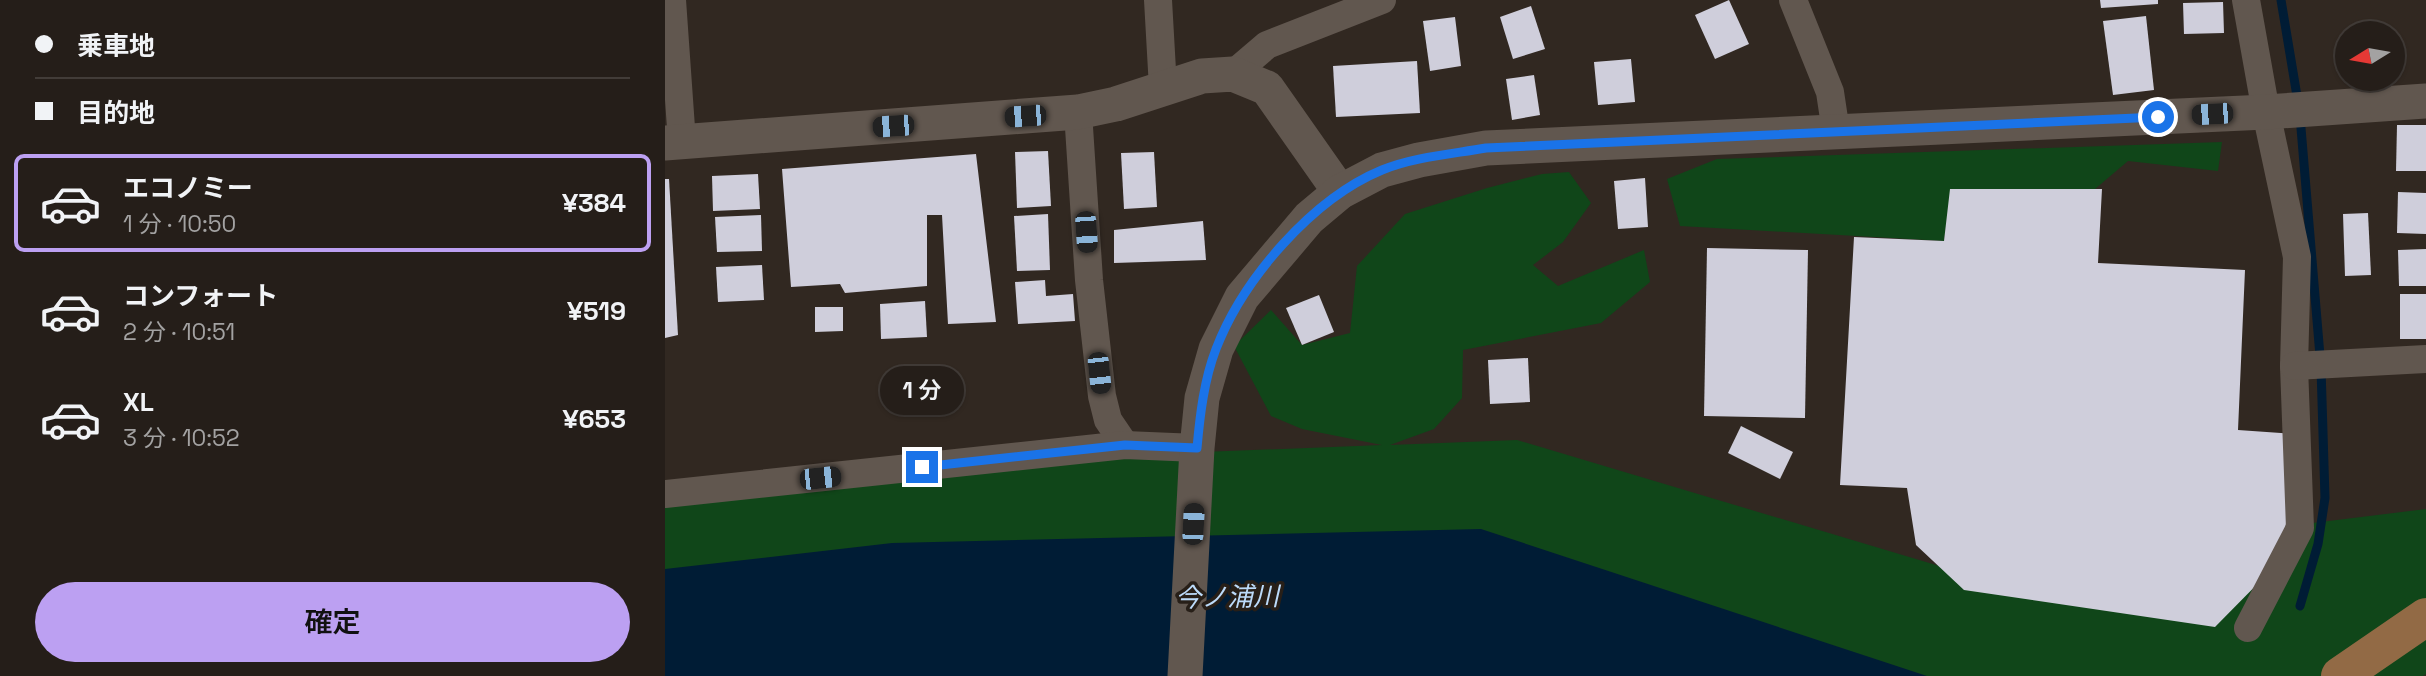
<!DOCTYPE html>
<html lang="ja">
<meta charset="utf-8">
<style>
body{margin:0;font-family:"Space Grotesk","Noto Sans JP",sans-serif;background:#312b26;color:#f1f3f6;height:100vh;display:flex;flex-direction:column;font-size:26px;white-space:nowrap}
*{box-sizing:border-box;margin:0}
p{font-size:23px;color:#a3a2a2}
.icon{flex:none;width:38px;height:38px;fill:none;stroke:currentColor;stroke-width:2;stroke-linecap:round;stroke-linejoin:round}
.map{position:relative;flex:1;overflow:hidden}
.drawer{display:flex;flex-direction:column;background:#251e19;width:665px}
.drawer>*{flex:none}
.hud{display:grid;align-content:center;height:154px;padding:0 35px;background:#251e19}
.needle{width:46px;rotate:259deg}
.tools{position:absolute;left:1670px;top:21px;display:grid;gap:14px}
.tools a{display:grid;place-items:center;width:70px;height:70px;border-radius:50%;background:#251e19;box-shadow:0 2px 5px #0004,0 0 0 2px #423c38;font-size:35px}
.end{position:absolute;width:32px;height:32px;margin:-16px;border:9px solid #1a73e8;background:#fff;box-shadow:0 0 0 4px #fff}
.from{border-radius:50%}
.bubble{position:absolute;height:49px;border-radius:24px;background:#251e19;box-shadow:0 2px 5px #0004,0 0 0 2px #423c38;font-size:23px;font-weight:600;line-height:49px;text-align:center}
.car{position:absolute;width:21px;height:42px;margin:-21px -10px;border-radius:9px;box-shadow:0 0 5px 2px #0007;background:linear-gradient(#222 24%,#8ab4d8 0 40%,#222 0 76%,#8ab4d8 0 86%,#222 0)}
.hud b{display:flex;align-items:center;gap:24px;height:66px;font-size:26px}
.hud b+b{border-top:2px solid #423c38}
.hud i{width:18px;height:18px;background:#f1f3f6}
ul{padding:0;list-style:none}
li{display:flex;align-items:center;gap:21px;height:98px;margin:0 14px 10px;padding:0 21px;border:4px solid transparent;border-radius:10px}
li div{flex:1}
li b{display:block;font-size:26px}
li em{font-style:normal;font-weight:600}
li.on{border-color:#bca0f2}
li>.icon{width:63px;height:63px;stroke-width:1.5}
.cta{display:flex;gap:14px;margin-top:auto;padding:14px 35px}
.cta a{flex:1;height:80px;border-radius:42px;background:#bca0f2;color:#111;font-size:28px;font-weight:600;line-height:80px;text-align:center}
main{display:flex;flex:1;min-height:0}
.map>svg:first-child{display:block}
.green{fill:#104619}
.water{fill:#001c35}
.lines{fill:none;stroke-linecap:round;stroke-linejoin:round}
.stream{stroke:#001c35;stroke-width:9}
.building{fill:#cfcedb}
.minor{stroke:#61574f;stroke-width:28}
.tertiary{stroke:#61574f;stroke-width:35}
.primary{stroke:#926a45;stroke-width:38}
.route{stroke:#1a73e8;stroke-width:9}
.labels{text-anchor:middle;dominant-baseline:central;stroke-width:7;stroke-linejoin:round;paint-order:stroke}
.water-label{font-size:26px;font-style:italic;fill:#bcdbfa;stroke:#271f18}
</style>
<main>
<section class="drawer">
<div class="hud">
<b><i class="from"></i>乗車地</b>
<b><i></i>目的地</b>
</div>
<ul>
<li class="on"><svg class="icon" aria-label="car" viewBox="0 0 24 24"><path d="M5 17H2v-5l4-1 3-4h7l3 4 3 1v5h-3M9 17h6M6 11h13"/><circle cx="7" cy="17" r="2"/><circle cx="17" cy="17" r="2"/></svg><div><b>エコノミー</b><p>1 分 · 10:50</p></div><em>¥384</em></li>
<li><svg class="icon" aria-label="car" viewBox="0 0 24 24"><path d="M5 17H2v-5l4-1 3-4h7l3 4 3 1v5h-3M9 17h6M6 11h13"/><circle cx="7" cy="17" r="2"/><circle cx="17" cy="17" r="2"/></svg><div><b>コンフォート</b><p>2 分 · 10:51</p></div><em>¥519</em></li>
<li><svg class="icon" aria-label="car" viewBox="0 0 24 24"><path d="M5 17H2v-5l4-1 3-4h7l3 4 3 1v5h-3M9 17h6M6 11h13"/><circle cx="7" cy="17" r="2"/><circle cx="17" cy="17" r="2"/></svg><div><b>XL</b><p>3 分 · 10:52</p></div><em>¥653</em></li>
</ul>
<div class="cta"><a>確定</a></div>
</section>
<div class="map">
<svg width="1761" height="676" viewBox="0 0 1761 676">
<rect width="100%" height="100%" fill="#312821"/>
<g class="green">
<polygon points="1557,142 1553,171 1463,161 1430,189 1286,189 1279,241 1015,226 1002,179 1052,159"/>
<polygon points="904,172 926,203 898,242 868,265 893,286 979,250 985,282 936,323 798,350 797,398 769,429 725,445 852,440 1281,568 1761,509 1761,674 1758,676 0,676 0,492 309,461 717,445 637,429 606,416 569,346 606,310 637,345 685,333 692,266 740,214 822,188 877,174"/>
</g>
<polygon class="water" points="816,529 1262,676 0,676 0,569 227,543"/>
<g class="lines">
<g class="stream">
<polyline points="1616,0 1633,102"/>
<polyline points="1635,116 1656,368 1660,498 1653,544 1635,606"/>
</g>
</g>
<g class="building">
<polygon points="1064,0 1084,44 1050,59 1030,15"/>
<polygon points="1435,0 1493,0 1493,4 1436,8"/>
<polygon points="1558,2 1559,33 1519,34 1518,3"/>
<polygon points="866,6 880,49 848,59 835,17"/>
<polygon points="1481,16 1489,90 1448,95 1438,21"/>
<polygon points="790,17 796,66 765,71 758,21"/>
<polygon points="966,59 970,102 933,105 929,62"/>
<polygon points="752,61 755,113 671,117 668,66"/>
<polygon points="869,75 875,115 847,120 841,79"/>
<polygon points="1732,125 1761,125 1761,171 1731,171"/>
<polygon points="383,151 386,206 352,208 350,152"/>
<polygon points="489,152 492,207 459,209 456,153"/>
<polygon points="311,154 331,322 283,324 277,215 262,215 262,286 180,293 175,284 126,287 117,169"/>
<polygon points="93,174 95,209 48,211 47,176"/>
<polygon points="980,178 983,227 953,229 949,181"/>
<polygon points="0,179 4,179 13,335 0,338"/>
<polygon points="1285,189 1437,189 1433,263 1580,270 1573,430 1631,434 1617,559 1550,627 1299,590 1251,545 1242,488 1175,485 1189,237 1279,241"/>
<polygon points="1733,192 1761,193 1761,234 1732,233"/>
<polygon points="1703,213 1706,275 1680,276 1678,214"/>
<polygon points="383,214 385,270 352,271 349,216"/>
<polygon points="96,215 97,251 52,252 50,217"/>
<polygon points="538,221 541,260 449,263 449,230"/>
<polygon points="1042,248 1143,250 1140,418 1039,416"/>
<polygon points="1761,249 1761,286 1734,286 1733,250"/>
<polygon points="97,265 99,300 53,302 51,267"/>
<polygon points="380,280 381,296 408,294 410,321 353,324 350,282"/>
<rect x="1735" y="294" width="26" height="45"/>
<polygon points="654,295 669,332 637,345 621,308"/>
<polygon points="260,301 262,337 216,339 215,304"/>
<polygon points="150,307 178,307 178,331 150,332"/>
<polygon points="863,358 865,402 825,404 823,360"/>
<polygon points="1076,426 1128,452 1115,479 1063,453"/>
</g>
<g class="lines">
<g class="minor">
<polyline points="7,0 17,142"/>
<polyline points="493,0 498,88"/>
<polyline points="1128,0 1165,92 1171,132"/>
<polyline points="1581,0 1601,112 1632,257 1629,366 1635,528 1583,628"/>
<polyline points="568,74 602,45 717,0"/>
<polyline points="413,112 424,280 437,396 443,420 460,445"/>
<polyline points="1629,366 1761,359"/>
<polyline points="0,494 460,445 532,448"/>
</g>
<g class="tertiary">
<polyline points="0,143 413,112 451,104 537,76 568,74 602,88 675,192"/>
<polyline points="520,676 532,448 537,398 551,349 577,297 644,218 675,192 717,170 754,160 821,148 1601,112 1761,101"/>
</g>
<polyline class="primary" points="1675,676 1761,617"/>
</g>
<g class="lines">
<path class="route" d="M257,467L460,445L532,448C535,415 539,380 551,349C578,279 647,199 717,170C749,157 787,154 821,148L1493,117"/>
</g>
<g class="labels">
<g class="water-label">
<text transform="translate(562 597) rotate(-1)">今ノ浦川</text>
</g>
</g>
</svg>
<div class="tools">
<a><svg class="needle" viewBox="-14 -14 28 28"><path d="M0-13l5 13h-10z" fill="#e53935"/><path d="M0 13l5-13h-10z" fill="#a3a2a2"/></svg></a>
</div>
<i class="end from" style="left:1493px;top:117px"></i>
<i class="end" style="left:257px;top:467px"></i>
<div class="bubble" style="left:215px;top:366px;width:84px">1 分</div>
<i class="car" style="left:1547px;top:114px;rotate:267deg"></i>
<i class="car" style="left:360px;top:116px;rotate:266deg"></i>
<i class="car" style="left:228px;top:126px;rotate:266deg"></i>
<i class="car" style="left:421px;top:232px;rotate:176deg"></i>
<i class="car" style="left:434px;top:373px;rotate:174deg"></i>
<i class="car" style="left:155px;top:478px;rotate:84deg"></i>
<i class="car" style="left:528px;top:524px;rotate:3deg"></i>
</div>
</main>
